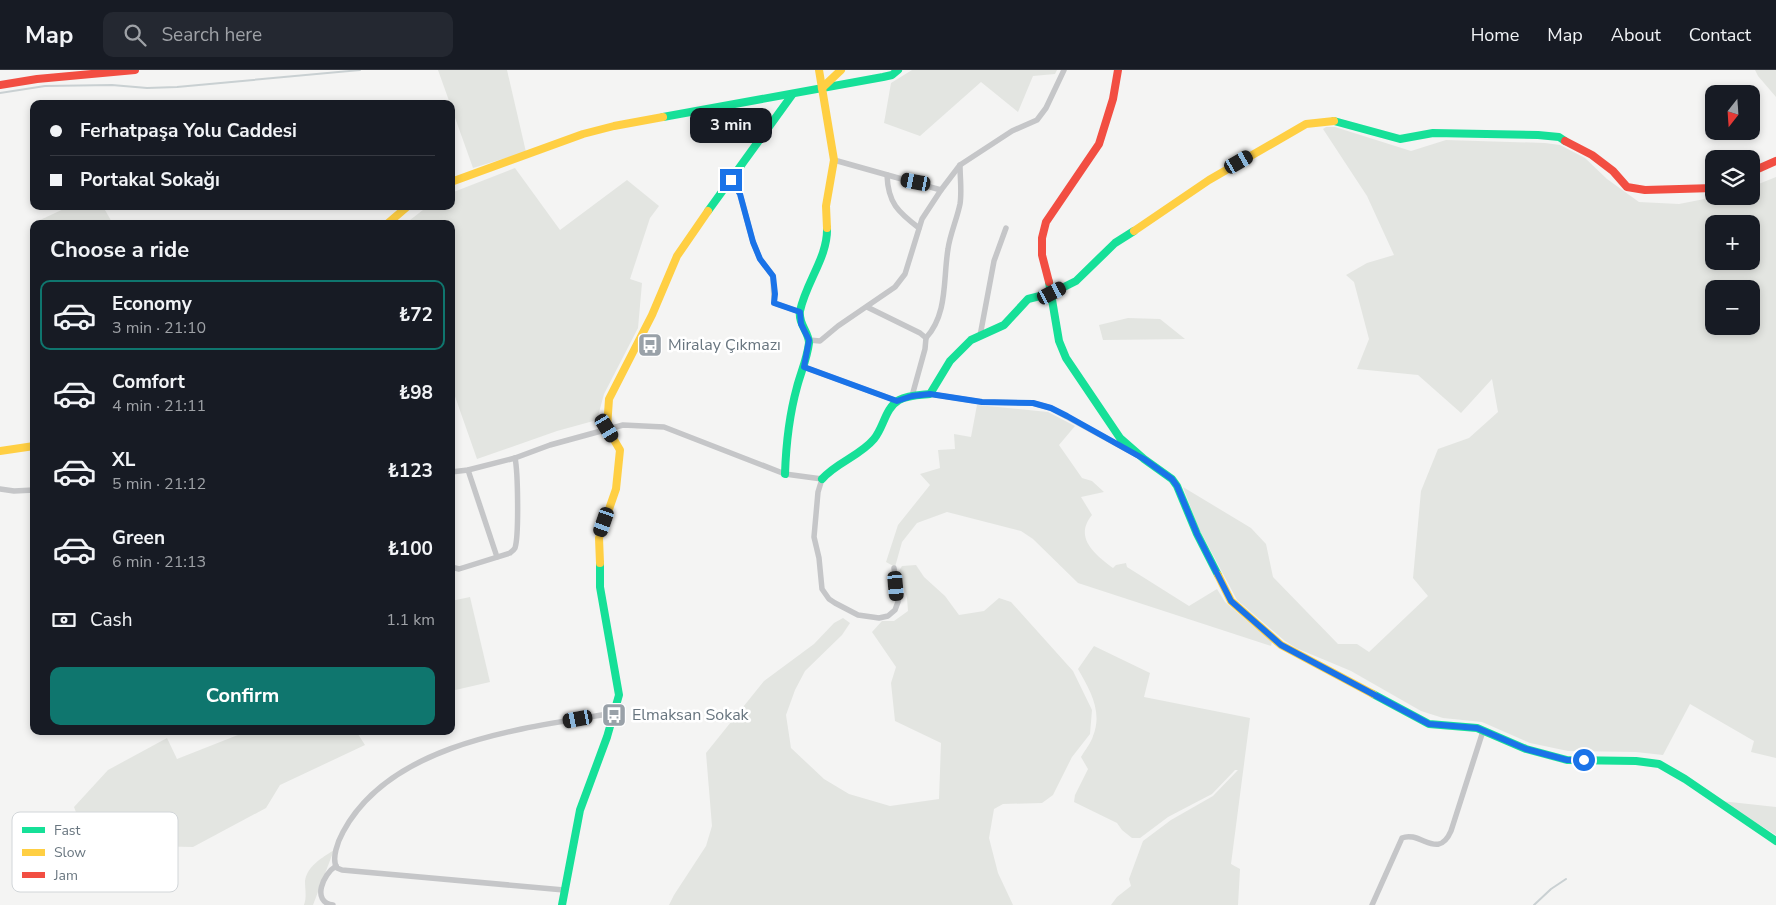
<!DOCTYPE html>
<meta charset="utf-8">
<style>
body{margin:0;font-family:"Nunito Sans",sans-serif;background:#242831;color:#f1f3f6;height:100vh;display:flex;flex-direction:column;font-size:19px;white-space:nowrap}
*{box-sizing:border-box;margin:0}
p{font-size:16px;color:#9ea1a6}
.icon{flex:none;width:28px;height:28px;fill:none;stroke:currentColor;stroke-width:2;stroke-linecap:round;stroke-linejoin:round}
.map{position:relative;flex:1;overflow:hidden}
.side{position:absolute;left:30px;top:150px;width:425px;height:515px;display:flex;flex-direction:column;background:#171b24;border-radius:10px;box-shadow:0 2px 8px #0003}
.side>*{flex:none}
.guide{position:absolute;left:30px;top:30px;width:425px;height:110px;border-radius:10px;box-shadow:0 2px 8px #0003;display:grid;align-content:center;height:110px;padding:0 20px;background:#171b24}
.needle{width:32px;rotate:197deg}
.fabs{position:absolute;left:1705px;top:15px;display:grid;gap:10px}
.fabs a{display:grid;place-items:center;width:55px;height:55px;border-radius:10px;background:#171b24;box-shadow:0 2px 8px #0003;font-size:25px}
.end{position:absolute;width:22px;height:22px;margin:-11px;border:6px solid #1a73e8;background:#fff;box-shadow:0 0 0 2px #fff}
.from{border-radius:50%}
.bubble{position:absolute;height:35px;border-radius:10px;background:#171b24;box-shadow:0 2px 8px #0003;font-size:16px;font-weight:700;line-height:35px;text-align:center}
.car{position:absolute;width:15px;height:30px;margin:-15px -8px;border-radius:6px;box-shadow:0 0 4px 1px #0007;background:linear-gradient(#222 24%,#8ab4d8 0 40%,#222 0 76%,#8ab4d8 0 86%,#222 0)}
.guide b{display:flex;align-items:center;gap:18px;height:48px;font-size:19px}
.guide b+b{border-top:1px solid #363941}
.guide i{width:12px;height:12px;background:#f1f3f6}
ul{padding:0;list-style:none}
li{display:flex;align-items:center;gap:15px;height:70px;margin:0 10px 8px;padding:0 10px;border:2px solid transparent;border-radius:10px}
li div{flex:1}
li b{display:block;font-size:19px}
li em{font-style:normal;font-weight:700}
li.current{border-color:#0f766e}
li>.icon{width:45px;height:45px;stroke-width:1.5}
h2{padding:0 20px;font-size:22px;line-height:60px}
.pay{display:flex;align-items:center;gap:12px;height:55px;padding:0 20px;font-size:19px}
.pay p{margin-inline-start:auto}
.button{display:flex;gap:10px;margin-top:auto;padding:10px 20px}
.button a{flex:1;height:58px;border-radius:10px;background:#0f766e;color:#fff;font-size:20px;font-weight:700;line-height:58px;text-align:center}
header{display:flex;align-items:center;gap:30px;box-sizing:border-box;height:70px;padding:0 25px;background:#171b24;border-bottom:1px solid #363941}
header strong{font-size:24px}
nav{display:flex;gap:28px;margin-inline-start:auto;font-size:18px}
.search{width:350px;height:45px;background:#242831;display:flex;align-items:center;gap:12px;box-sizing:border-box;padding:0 18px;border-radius:10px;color:#9ea1a6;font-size:19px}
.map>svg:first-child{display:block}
.green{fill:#e3e5e1;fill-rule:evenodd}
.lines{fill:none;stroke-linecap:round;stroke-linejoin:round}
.stream{stroke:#c9d0d2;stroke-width:2}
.street{stroke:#c5c6c8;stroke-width:5.5}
.fast{stroke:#16e098;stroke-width:8}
.slow{stroke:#ffcf43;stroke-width:8}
.jam{stroke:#f24e42;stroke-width:8}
.route{stroke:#1a73e8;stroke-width:6}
.labels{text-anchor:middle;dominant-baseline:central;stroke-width:5;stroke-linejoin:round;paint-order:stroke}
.poi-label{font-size:16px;fill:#68757f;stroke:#fff;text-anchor:start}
.key{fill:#fff;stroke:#d2d6d9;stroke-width:1}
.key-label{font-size:14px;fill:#68757f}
</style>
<header>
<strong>Map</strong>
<div class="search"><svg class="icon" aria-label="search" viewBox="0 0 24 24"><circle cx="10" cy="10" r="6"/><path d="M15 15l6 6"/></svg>Search here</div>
<nav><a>Home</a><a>Map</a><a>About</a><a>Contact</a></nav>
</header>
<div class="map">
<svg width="1776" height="835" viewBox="0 0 1776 835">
<rect width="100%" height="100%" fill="#f4f4f3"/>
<g class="green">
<polygon points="438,0 507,0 526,82 473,98"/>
<polygon points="912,0 1057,0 1055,4 1033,6 1018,42 981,12 920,66 884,53 891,13"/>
<polygon points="1755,0 1776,0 1776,27 1758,6"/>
<path d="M1326,57H1335L1411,81L1446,70L1545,73L1560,75L1585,88L1607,109L1639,132L1679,134L1720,126H1751V117L1776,107V688L1751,682L1754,671L1690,634L1663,685L1636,682L1568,681L1530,673L1482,652L1443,648L1421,641L1351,601L1296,578L1285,571L1237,530L1198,457L1183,417L1251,458L1266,474L1273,507L1338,574H1357L1369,582L1428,526L1413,508L1421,421L1438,379L1469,368L1498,342L1492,309L1461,343L1418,305L1357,299L1369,269L1354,212L1346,205L1367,193L1394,185L1367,126L1323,59ZM1714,154H1751V191H1714ZM1714,219H1751V256H1714Z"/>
<polygon points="515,98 560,160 627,110 659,136 650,148 630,209 642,213 638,258 604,324 597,350 557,361 477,389 451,315 451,154 405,154 428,136 451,136 451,123"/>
<polygon points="70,136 109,136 105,140 113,154 36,154 38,151"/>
<polygon points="1128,248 1160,249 1185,269 1103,270 1099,255"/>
<path d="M977,335L1048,342L1075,356L1059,375L1082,408L1092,411L1104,422L1081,427L1092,445C1073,468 1096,485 1113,498L1116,495L1126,493L1127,497L1189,536L1217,519L1225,532L1272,572L1271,576L1078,513L1033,469L1021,461L947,442L917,453L902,472L895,497L886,492L898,455L930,415L920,404L940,398L938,380L955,379L954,364L971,367Z"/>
<polygon points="916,495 924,507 945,526 959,545 984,541 999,528 1011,532 1073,601 1092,640 1090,664 1072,687 1053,725 1042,733 1003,734 994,739 989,768 998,803 1013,835 669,835 674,825 706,776 712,756 706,683 764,611 814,574 834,553 843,548 850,553 842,565 805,601 795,620 786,645 791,678 824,709 849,724 890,736 939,729 941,673 895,651 891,613 896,597 872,562 882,551 894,551 908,541 907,528 899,501 902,496"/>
<polygon points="470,527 490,612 451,621 451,531"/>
<path d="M1094,576L1150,603L1144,627L1250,648L1231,794L1240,799L1238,835H1111L1117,827L1131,816L1129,809L1143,771L1171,750L1213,726L1238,700H1235L1212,724L1168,747L1140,768H1132L1122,760L1117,753L1074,732L1075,725L1088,699L1081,687C1085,680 1091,673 1093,666C1103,642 1090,620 1078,599Z"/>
<polygon points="248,661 356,661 365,675 280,715 266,738 193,777 143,776 106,790 94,790 74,737 108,700 167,668 177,689"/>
<polygon points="1721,731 1776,737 1776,765"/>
<path d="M334,780L313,835H304C307,827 305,820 305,811C307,796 322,788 334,780Z"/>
</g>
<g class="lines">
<g class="stream">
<polyline points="0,23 45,16 112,15 147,18 177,17 360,0"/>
<polyline points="1534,835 1551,819 1566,809"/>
</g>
<g class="street">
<polyline points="834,90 941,120"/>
<path d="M887,105C888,133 898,142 919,158"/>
<polyline points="731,110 740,124 753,172 760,189 773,206 774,233 800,242"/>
<polyline points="867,237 920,263 926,268 925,279 912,326"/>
<polyline points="980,266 994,191 1006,158"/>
<path d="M926,268C948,244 943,209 948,179C950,164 957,149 960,134C962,122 960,108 960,95"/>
<polyline points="809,270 820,271 838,256 895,217 905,204 922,149 941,120 960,95 1012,61 1037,50 1046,38 1064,0"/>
<polyline points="804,297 897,331"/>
<polyline points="930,324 982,332 1033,333 1051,338 1137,385"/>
<polyline points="468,400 497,487"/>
<polyline points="451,402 468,400 515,388 550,375 623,355 664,357 785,404 822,409 818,422 814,467 819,488 822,519 829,529 835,533 858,545 879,548 888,546 895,540 898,532 894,498"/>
<polyline points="0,419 14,421 34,420"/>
<path d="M451,497L459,499L510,483C512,481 513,481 515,478C519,466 518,402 515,388"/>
<path d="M564,820L342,800L337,798C331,789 338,771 343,762C391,672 524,658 614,643"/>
<path d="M333,835C311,832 323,804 336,796"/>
<path d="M1372,835L1402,768C1420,760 1438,791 1451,761L1483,661"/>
</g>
<g class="fast">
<polyline points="663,47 883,7 892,5 898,0"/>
<polyline points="1334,51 1400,69 1433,63 1538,65 1559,67 1565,71"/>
<polyline points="708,141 792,25"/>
<polyline points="1049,212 1059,271 1066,288 1120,368 1144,389 1172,409 1177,416 1197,464 1218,505"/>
<path d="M785,404C786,374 789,346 797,317C801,302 807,289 809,273C809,262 798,254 800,241C806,212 828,187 827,158"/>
<path d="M822,409C837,392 860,386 874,369C884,357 885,338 899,330C908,325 920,325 930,324L950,291L971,270L1004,255L1028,229L1052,223L1076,211L1115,173L1134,161"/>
<polyline points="1373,624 1429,654 1477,658 1526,679 1567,690 1636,691 1659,694 1685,709 1776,771"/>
<polyline points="562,835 580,740 607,667 619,625 600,517 600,493"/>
</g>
<g class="slow">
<polyline points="819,0 834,90 826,136 827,158"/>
<polyline points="822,18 841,0"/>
<polyline points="451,112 583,64 614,56 663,47"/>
<polyline points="387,154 408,136"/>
<polyline points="1134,161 1209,110 1306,54 1334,51"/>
<polyline points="0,381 34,376"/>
<polyline points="600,493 599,468 616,419 620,380 607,358 609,329 652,245 677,186 708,141"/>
<polyline points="1218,505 1231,531 1281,575 1373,624"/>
</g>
<g class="jam">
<polyline points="0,15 37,9 135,0"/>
<polyline points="1565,71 1592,85 1613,101 1627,117 1645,120 1714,118"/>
<polyline points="1751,102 1776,91"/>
<polyline points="1049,212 1042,185 1042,168 1046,152 1099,74 1113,29 1118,0"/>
</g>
</g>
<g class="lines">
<polyline class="route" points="731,110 740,124 753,172 760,189 773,206 775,224 774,233 800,242 801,254 809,270 804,297 897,331 912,326 930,324 982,332 1033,333 1051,338 1067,346 1144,389 1172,409 1177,416 1197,464 1231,531 1281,575 1429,654 1477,658 1526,679 1567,690 1584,690"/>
</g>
<defs>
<symbol id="bus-square" viewBox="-11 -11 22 22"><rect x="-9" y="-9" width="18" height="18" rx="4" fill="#99a1a8" stroke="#fff"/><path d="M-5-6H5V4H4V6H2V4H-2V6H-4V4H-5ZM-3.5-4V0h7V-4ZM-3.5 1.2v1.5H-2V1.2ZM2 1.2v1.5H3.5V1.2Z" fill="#fff"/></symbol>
</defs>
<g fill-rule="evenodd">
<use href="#bus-square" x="636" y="261" width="28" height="28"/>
<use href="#bus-square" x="600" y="631" width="28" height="28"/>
</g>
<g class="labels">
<g class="poi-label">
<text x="668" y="275">Miralay Çıkmazı</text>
<text x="632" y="645">Elmaksan Sokak</text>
</g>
</g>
<rect x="12" y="742" width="166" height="80" rx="8" class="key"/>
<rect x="22" y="757" width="23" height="6" fill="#16e098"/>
<rect x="22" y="779" width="23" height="7" fill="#ffcf43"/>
<rect x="22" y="802" width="23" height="6" fill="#f24e42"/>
<g class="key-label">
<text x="54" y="765">Fast</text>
<text x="54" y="787">Slow</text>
<text x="54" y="810">Jam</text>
</g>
</svg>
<div class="fabs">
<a><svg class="needle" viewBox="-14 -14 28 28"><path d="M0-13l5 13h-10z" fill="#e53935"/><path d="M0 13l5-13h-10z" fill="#9ea1a6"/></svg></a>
<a><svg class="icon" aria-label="layers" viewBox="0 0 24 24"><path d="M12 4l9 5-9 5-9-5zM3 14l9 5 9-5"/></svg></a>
<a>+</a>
<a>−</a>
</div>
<i class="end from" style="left:1584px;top:690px"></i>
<i class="end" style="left:731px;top:110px"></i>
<div class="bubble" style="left:690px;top:38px;width:82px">3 min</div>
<i class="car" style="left:1239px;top:92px;rotate:60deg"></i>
<i class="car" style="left:916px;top:112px;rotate:281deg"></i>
<i class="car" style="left:1052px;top:223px;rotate:63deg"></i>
<i class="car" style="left:607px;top:358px;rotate:149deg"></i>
<i class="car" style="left:604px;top:452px;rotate:199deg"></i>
<i class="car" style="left:896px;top:516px;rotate:175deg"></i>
<i class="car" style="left:578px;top:649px;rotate:259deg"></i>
<div class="guide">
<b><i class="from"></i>Ferhatpaşa Yolu Caddesi</b>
<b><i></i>Portakal Sokağı</b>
</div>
<section class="side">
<h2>Choose a ride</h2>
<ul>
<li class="current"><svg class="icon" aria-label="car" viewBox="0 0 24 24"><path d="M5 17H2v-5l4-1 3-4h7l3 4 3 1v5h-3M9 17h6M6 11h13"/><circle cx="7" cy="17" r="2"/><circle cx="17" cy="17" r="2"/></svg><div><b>Economy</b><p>3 min · 21:10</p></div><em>₺72</em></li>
<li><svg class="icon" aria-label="car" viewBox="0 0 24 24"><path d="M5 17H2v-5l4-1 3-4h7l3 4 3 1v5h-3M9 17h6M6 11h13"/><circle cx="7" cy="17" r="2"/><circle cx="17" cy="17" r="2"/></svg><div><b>Comfort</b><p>4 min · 21:11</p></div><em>₺98</em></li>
<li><svg class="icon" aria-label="car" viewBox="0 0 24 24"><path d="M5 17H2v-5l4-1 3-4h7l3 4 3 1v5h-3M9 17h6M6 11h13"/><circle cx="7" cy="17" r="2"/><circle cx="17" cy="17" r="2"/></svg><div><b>XL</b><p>5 min · 21:12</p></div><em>₺123</em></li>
<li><svg class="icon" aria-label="car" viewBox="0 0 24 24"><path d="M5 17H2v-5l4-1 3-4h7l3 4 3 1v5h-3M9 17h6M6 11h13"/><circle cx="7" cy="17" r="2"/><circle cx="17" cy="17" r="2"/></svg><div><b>Green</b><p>6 min · 21:13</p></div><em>₺100</em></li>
</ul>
<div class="pay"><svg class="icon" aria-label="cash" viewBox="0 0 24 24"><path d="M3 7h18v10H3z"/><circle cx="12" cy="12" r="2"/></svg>Cash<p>1.1 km</p></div>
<div class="button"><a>Confirm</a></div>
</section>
</div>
